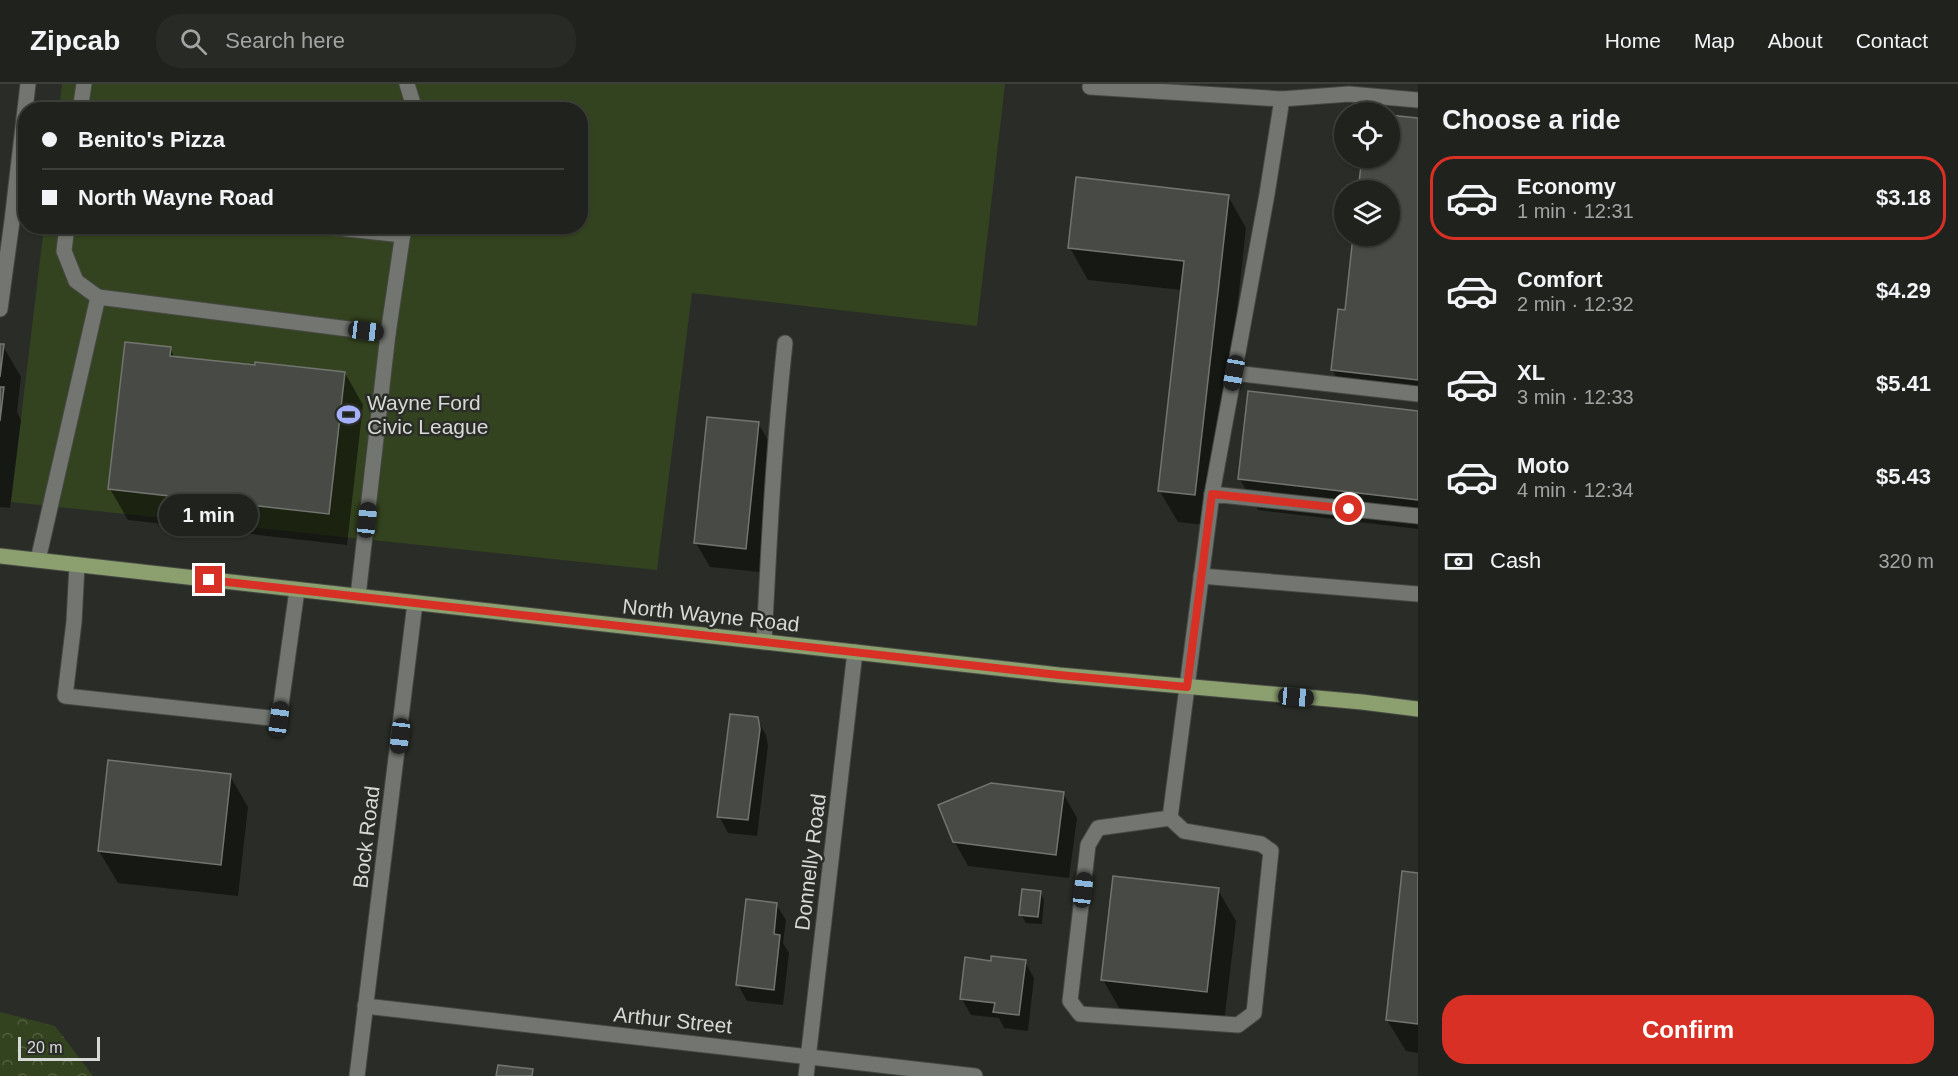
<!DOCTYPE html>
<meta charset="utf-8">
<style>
body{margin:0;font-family:Arial,sans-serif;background:#282a26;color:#f1f3f6;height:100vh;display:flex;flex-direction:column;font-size:22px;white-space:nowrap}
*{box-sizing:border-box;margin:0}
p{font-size:20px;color:#a2a4a4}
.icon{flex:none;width:33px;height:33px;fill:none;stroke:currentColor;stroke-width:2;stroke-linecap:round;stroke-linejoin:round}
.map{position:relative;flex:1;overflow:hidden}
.details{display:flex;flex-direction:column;background:#20221d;width:540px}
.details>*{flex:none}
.guide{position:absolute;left:18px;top:18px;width:570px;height:132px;border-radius:24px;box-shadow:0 2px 4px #0004,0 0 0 2px #3d3f3b;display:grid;align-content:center;height:132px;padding:0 24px;background:#20221d}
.controls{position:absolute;left:1334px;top:18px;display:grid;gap:12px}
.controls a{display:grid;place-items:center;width:66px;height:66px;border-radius:50%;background:#20221d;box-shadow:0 2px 4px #0004,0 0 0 2px #3d3f3b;font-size:30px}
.scale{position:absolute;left:18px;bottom:15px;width:82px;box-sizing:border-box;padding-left:6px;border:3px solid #d7d9d6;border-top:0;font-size:16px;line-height:21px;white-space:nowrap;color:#d7d9d6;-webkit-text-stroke:4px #2a2d27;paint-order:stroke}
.end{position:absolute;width:27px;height:27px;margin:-14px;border:8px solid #d93025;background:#fff;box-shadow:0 0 0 3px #fff}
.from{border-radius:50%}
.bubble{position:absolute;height:42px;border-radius:21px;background:#20221d;box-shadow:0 2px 4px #0004,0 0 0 2px #3d3f3b;font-size:20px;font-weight:600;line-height:42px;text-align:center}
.car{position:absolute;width:18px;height:36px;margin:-18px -9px;border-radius:8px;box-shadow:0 0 4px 2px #0007;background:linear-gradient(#222 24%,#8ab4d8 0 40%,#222 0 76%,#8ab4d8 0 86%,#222 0)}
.guide b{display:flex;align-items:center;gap:21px;height:57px;font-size:22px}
.guide b+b{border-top:2px solid #3d3f3b}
.guide i{width:15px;height:15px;background:#f1f3f6}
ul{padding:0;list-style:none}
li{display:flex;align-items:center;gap:18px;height:84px;margin:0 12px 9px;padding:0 12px;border:3px solid transparent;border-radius:24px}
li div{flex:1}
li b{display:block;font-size:22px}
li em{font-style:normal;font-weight:600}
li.current{border-color:#d93025}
li>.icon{width:54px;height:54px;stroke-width:1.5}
h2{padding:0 24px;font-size:27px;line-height:72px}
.pay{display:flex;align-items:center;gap:15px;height:66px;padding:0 24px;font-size:22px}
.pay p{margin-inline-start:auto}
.action{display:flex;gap:12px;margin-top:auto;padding:12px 24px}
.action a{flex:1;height:69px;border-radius:24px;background:#d93025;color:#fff;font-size:24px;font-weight:600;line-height:69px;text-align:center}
header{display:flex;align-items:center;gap:36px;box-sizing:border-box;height:84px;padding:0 30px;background:#20221d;border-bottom:2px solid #3d3f3b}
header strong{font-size:28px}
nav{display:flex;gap:33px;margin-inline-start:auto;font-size:21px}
.search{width:420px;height:54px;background:#282a26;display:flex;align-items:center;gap:15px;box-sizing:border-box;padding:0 21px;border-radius:24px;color:#a2a4a4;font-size:22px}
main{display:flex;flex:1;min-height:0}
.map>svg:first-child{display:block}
.forest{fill:url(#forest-crowns)}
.pitch{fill:#34431f}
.shadow{fill:#0007}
.building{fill:#484b45;stroke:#72756f;stroke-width:1.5}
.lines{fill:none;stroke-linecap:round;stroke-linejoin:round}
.minor-casing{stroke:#464843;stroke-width:17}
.major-casing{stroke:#464843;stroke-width:17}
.minor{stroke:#737670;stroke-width:15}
.major{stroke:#8b9f6f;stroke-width:15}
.route{stroke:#d93025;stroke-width:8}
.labels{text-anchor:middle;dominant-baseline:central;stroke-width:5;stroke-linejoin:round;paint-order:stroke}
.poi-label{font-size:21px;fill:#d7d9d6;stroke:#2a2d27;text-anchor:start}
.street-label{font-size:21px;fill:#d7d9d6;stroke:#2a2d27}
</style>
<header>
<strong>Zipcab</strong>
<div class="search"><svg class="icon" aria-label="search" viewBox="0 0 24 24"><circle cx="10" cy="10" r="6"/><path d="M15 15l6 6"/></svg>Search here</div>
<nav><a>Home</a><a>Map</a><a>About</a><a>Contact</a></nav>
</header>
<main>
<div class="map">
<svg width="1418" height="992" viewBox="0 0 1418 992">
<defs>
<pattern id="forest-crowns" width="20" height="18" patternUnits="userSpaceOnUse" patternTransform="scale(1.5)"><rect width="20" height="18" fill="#34431f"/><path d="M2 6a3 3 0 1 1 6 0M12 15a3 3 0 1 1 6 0" fill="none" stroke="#515e3f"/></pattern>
</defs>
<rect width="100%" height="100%" fill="#2a2d27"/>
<polygon class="forest" points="0,928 55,942 93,992 0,992"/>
<polygon class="pitch" points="62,0 1005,0 977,242 692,209 657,486 11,418 44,143 580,142 580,26 59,25"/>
<g class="shadow">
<polygon points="1389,32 1418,36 1418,318 1346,310 1332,285 1346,227 1355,152 1389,152 1389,106 1360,106 1364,74 1389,74"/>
<polygon points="1228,112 1246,144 1213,442 1178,438 1159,406 1182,206 1088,196 1070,164"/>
<polygon points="0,261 3,262 21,293 17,328 21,336 10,424 0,423"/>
<polygon points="170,264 175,274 345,289 363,321 347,461 128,436 110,405"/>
<polygon points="1418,329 1418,445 1258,426 1239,394"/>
<polygon points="758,339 772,363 760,488 710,483 696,459"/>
<polygon points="757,635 766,651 768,662 757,752 728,749 719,732"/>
<polygon points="230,692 248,723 238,812 118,799 99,767"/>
<polygon points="1063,709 1077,734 1069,794 968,782 954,757"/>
<polygon points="1418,790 1418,969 1406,967 1387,936"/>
<polygon points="1218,806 1236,837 1224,939 1121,927 1103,896"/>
<polygon points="1040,808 1044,816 1042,840 1026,839 1021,831"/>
<polygon points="776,820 786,836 783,859 789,869 783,921 747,917 738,901"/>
<polygon points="992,878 1025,878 1034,894 1028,947 1004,944 999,934 971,931 962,915"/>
</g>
<g class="building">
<polygon points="1389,31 1418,34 1418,296 1331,286 1338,225 1345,226 1353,152 1389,152 1389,106 1358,106 1362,74 1389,74"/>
<polygon points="1076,93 1229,111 1195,411 1158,407 1184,177 1068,164"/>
<polygon points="125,258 171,263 170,272 255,281 255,278 345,288 329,430 108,405"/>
<polygon points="0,260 4,260 0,293"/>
<polygon points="0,303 4,303 0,337"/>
<polygon points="1248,307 1418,327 1418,416 1238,395"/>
<polygon points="707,333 759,338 746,465 694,459"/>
<polygon points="730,630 758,633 760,645 748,736 717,733"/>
<polygon points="108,676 231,690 221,781 98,767"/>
<polygon points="991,699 1064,708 1056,771 953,758 938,721"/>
<polygon points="1402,787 1418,789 1418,940 1386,936"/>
<polygon points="1113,792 1219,804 1207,908 1101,896"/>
<polygon points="1022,805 1041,807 1038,833 1019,831"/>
<polygon points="746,815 777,819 774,850 780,851 774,906 736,901"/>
<polygon points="991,872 1026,876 1019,931 993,928 995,919 960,915 965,873 991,877"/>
<polygon points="498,981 533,985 532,992 496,992"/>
</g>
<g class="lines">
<defs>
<g id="minor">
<polyline points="407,0 415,26"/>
<polyline points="1090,3 1282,15"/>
<polyline points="80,26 84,0"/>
<polyline points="67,142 64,167 76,197 98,213"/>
<polyline points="319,142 403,151"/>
<polyline points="0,225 12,137 28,0"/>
<polyline points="388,250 404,142"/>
<polyline points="1234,289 1418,310"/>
<polyline points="1212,410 1267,110 1282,15 1349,10 1418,16"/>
<polyline points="38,476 98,213 388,250 358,512"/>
<polyline points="77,481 74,538 65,612 279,635 297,506"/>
<polyline points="1201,492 1418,510"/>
<path d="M764,558C769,458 774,359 785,259"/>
<polyline points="1170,734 1098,744 1088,761 1070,917 1080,930 1238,941 1254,929 1271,767 1261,760 1184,747 1170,734 1212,410 1418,432"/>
<polyline points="365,922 975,992"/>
<polyline points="357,992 415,519"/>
<polyline points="806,992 855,568"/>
</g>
<polyline id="major" points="0,472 1059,591 1362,618 1418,625"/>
</defs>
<use href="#minor" class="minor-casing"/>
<use href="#major" class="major-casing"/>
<use href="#minor" class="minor"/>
<use href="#major" class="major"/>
</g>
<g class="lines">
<polyline class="route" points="209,496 1059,591 1187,603 1212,410 1349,425"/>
</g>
<defs>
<symbol id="stadium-bare" viewBox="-9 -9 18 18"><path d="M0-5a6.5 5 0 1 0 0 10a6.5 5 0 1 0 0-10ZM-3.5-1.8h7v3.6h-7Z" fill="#a6b1fc" stroke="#2a2d27" stroke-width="2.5" paint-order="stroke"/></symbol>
</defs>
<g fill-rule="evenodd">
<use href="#stadium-bare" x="332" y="314" width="33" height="33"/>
</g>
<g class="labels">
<g class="poi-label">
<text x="367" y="318">Wayne Ford<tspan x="367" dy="24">Civic League</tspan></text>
</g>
<g class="street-label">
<text transform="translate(711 531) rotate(6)">North Wayne Road</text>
<text transform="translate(366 753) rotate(-83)">Bock Road</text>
<text transform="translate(810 778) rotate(-83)">Donnelly Road</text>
<text transform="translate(673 936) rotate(6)">Arthur Street</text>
</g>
</g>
</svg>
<div class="controls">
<a><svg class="icon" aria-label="locate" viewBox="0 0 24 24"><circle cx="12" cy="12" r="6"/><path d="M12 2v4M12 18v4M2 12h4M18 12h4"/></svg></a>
<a><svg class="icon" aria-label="layers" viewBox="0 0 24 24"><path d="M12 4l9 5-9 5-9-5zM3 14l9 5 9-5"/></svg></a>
</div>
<div class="scale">20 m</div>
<i class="end from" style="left:1349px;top:425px"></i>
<i class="end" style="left:209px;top:496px"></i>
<div class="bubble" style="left:159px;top:410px;width:99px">1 min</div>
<i class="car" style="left:366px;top:247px;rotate:97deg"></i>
<i class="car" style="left:1234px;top:289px;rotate:190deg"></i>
<i class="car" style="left:367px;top:436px;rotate:6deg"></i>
<i class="car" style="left:1296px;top:613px;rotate:95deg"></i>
<i class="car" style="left:279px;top:635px;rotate:8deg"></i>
<i class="car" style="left:400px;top:652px;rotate:187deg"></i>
<i class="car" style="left:1083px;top:806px;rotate:7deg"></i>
<div class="guide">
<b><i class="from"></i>Benito's Pizza</b>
<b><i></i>North Wayne Road</b>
</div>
</div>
<section class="details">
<h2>Choose a ride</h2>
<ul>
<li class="current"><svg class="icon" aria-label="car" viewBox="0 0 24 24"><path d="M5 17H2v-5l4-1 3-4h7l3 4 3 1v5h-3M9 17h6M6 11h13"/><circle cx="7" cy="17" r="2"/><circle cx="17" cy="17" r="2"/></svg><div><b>Economy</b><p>1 min · 12:31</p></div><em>$3.18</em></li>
<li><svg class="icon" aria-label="car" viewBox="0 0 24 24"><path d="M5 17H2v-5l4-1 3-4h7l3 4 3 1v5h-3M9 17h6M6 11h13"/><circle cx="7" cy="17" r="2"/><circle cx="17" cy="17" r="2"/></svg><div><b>Comfort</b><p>2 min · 12:32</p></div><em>$4.29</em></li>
<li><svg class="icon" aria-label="car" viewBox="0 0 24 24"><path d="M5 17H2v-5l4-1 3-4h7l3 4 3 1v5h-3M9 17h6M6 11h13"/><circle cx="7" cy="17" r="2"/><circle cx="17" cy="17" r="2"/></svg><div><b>XL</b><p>3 min · 12:33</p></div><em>$5.41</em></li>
<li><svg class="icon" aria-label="car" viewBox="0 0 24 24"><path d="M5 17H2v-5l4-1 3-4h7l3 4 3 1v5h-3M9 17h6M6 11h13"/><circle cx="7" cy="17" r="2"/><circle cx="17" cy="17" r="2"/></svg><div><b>Moto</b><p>4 min · 12:34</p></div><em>$5.43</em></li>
</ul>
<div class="pay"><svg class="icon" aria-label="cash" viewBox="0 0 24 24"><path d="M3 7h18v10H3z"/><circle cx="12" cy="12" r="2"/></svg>Cash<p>320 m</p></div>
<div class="action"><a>Confirm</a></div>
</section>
</main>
